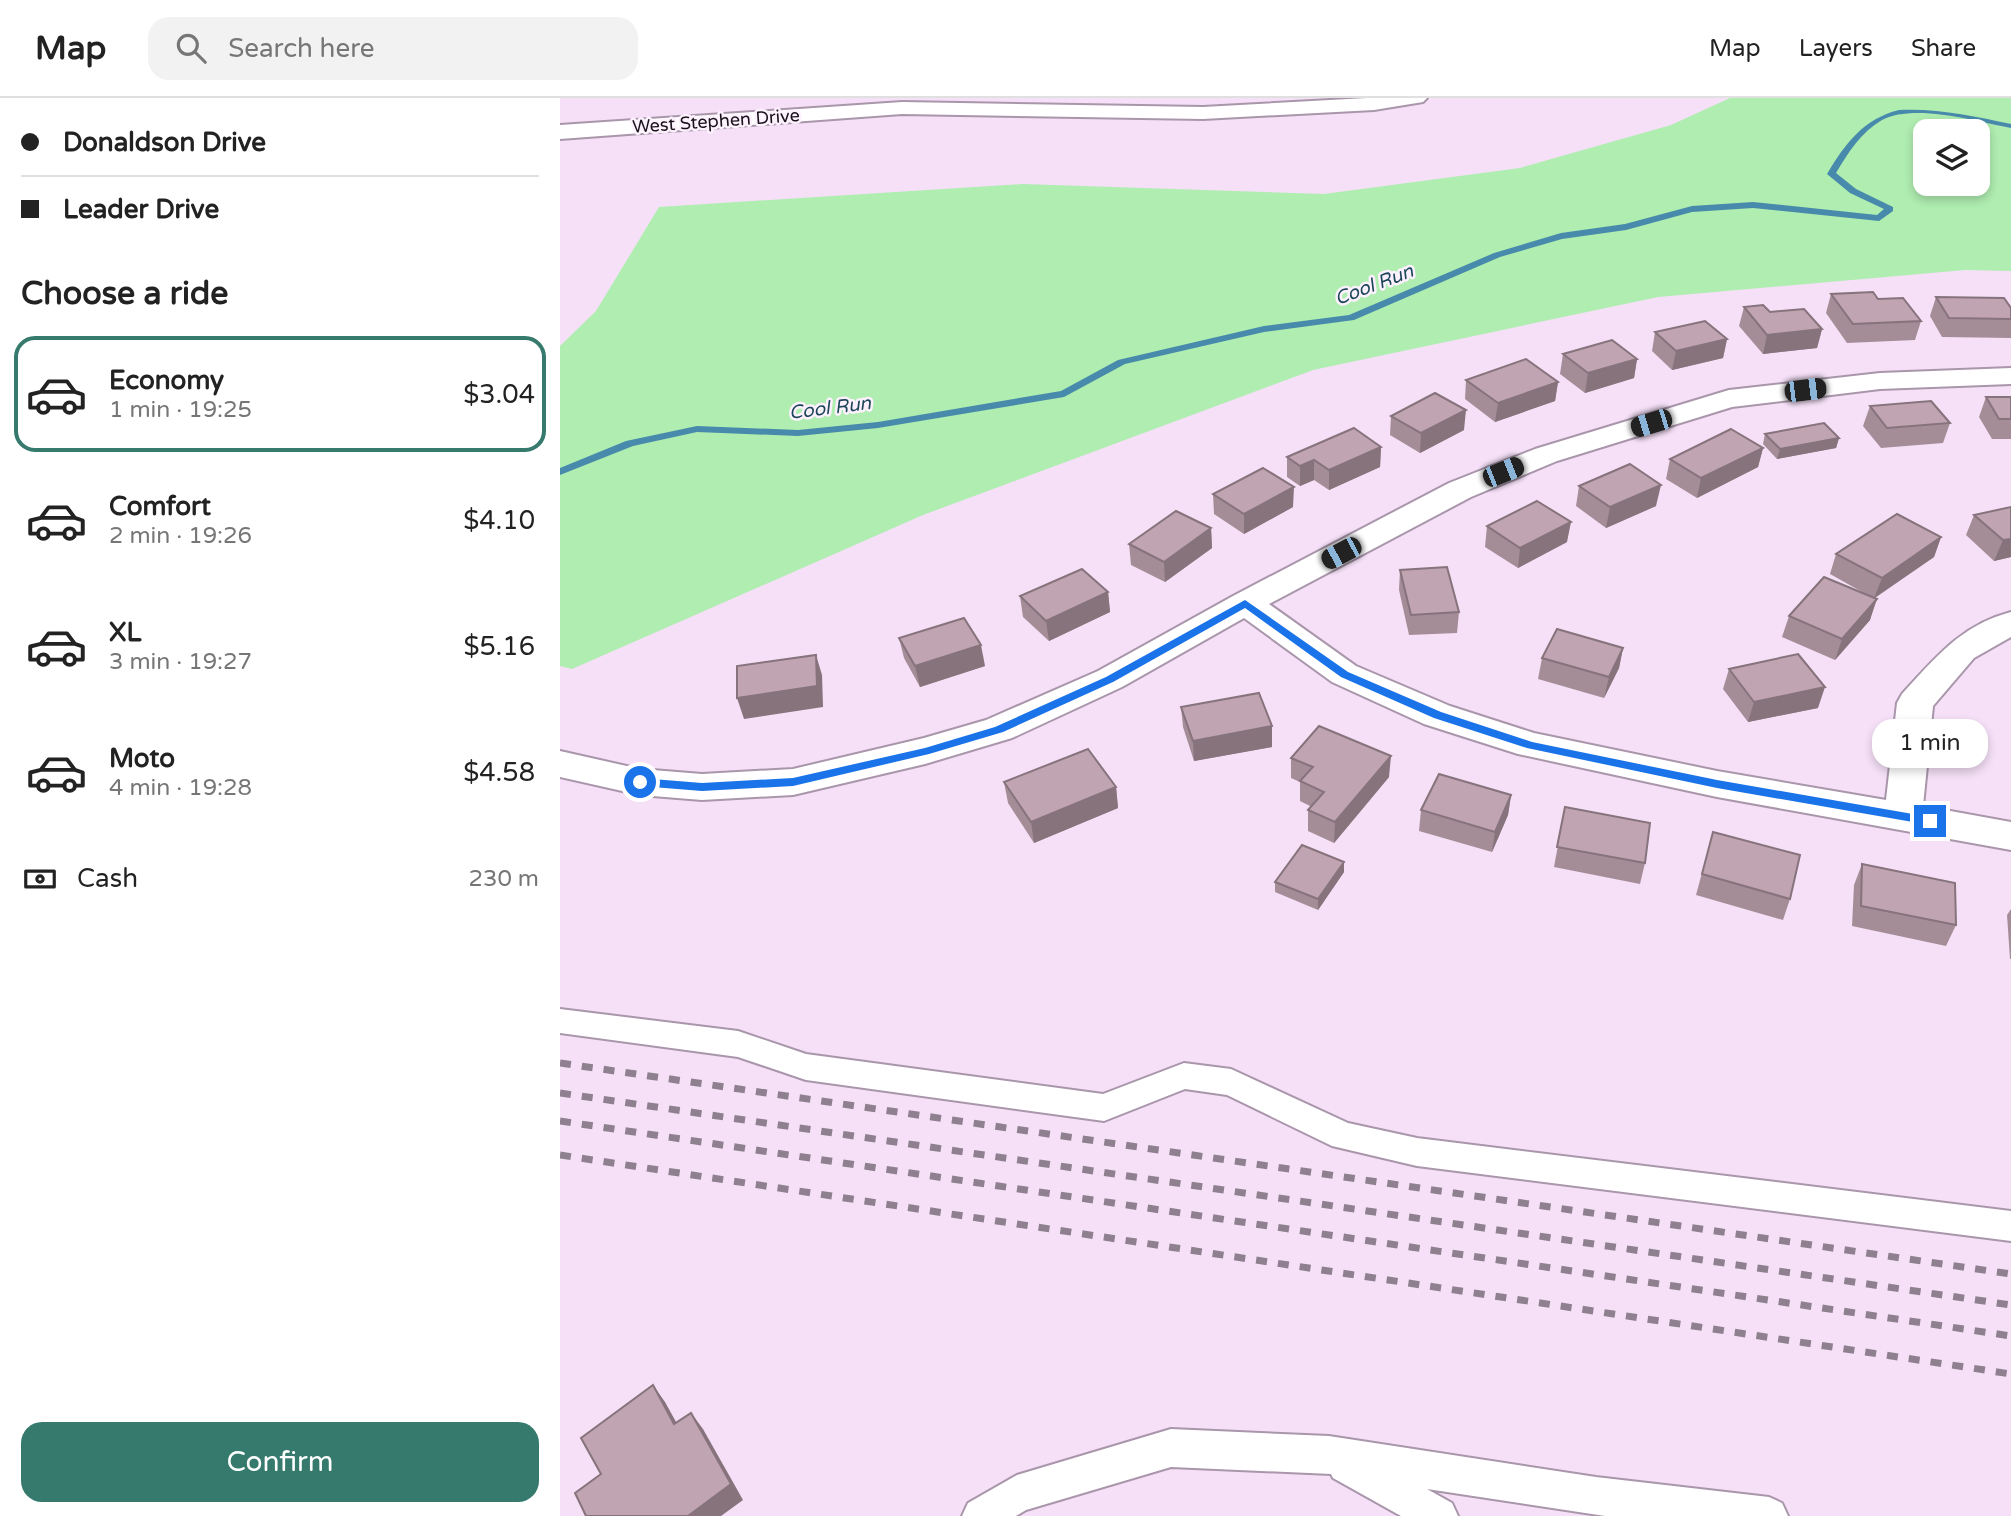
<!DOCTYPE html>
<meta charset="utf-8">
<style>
body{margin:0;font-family:"Varela Round",sans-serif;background:#f2f2f2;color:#222;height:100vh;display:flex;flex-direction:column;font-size:26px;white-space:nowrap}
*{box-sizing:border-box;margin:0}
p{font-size:23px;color:#767676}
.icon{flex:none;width:38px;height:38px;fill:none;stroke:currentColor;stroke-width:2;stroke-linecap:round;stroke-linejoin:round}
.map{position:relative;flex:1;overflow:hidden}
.panel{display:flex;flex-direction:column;background:#fff;width:560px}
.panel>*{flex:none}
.banner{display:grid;align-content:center;height:154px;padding:0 21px;background:#fff}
.tools{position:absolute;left:1353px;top:21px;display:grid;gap:14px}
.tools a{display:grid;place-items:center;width:77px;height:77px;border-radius:14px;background:#fff;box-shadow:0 4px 10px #0003;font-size:35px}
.end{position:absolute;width:32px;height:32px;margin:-16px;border:9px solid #1a73e8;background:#fff;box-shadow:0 0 0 4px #fff}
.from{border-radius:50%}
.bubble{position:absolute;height:49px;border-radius:21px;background:#fff;box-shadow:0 4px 10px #0003;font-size:23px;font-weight:600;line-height:49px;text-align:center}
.car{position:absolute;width:21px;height:42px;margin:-21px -10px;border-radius:9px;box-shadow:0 0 5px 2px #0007;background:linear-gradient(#222 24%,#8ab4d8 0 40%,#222 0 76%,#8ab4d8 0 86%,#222 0)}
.banner b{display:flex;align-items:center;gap:24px;height:66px;font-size:26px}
.banner b+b{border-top:2px solid #e0e0e0}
.banner i{width:18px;height:18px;background:#222}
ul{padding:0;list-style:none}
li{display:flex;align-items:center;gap:21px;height:116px;margin:0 14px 10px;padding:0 7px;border:4px solid transparent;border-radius:21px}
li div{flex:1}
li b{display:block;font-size:26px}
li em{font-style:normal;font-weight:600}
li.on{border-color:#367a6d}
li>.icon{width:63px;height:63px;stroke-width:1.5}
h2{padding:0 21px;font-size:32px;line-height:84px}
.pay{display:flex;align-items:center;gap:18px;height:77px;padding:0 21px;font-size:26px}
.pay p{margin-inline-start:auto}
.action{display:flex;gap:14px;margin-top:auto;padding:14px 21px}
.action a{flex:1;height:80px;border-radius:21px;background:#367a6d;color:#fff;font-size:28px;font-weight:600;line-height:80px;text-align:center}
header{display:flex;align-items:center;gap:42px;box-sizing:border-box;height:98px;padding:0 35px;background:#fff;border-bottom:2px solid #e0e0e0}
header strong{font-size:33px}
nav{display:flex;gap:38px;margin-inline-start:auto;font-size:24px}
.search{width:490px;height:63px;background:#f2f2f2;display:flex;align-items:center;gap:18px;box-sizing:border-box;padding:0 24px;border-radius:21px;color:#767676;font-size:26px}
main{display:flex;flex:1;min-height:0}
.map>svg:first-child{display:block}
.green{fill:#afedb0;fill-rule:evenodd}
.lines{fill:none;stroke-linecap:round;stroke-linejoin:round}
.stream{fill:#488aab;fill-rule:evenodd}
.lane-casing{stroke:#a996ab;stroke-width:4}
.street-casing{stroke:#a996ab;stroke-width:4}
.lane{fill:#fff;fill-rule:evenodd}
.street{fill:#fff;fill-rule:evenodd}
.rail{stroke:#8f8090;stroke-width:7;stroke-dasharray:11 11;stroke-linecap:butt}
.wall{fill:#a58d98}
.shaded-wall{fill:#86737c}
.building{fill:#c0a4b1;stroke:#86737c;stroke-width:2}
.route{fill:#1a73e8}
.labels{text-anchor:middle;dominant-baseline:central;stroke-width:5;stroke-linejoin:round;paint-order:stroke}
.far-street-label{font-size:18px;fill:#181119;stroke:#fdf1fe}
.far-water-label{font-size:19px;font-style:italic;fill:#1c4759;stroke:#fdf1fe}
</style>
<header>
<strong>Map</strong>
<div class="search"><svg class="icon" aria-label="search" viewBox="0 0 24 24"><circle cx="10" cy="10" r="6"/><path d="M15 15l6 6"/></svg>Search here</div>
<nav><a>Map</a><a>Layers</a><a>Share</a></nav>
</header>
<main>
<section class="panel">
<div class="banner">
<b><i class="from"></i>Donaldson Drive</b>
<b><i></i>Leader Drive</b>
</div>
<h2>Choose a ride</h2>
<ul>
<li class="on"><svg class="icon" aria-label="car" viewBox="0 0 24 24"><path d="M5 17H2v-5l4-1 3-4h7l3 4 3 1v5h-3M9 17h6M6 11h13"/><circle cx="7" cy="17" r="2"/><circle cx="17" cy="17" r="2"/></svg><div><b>Economy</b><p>1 min · 19:25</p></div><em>$3.04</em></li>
<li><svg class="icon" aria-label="car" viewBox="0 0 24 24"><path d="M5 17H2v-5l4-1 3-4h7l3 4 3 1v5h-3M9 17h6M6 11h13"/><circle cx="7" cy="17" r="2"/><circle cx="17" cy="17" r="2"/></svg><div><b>Comfort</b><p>2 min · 19:26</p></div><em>$4.10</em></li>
<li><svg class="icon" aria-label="car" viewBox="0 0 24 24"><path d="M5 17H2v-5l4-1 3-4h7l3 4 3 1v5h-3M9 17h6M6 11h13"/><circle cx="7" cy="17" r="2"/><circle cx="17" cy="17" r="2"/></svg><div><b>XL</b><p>3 min · 19:27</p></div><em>$5.16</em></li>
<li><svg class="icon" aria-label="car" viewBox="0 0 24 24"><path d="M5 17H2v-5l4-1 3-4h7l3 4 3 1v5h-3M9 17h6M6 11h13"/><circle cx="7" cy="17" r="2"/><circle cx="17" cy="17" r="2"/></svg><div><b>Moto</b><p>4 min · 19:28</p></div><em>$4.58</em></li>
</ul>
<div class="pay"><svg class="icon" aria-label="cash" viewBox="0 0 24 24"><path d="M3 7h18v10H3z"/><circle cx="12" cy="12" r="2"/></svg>Cash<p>230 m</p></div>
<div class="action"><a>Confirm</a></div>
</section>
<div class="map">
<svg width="1451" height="1418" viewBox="0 0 1451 1418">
<rect width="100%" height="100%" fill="#f5e0f7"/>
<path class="green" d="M1170,0H1451V173L1405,172L1098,199L753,272L363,417L12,571L0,568V248L36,213L99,109L463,86L764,96L960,70L1111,27ZM1365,33H1418V86H1365Z"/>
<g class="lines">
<path class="stream" d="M1339,12C1377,10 1414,18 1451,26V30C1416,23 1354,5 1322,22C1301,34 1288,55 1276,75L1296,91L1333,109V113L1319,123L1193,110L1132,114L1066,132L1002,141L940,159L794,222L704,234L565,266L504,299L318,330L238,338L137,334L73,348L0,377V370L66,343L137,328L238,332L318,324L501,293L558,262L704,228L789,217L934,155L1001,135L1065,126L1132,108L1193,104L1317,117L1324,111L1290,95L1267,76C1285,46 1303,21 1339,12Z"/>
<defs>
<g id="lane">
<polygon points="0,911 178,933 246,956 543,996 624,965 671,971 788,1025 857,1040 1451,1113 1451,1143 857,1068 772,1048 667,997 625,991 544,1023 246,982 178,959 0,935"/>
<polygon points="611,1331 769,1338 1036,1379 1209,1399 1222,1405 1228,1418 1045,1418 867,1391 892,1405 898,1418 841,1418 773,1380 771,1376 611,1369 466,1412 456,1418 402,1418 408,1405 457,1377"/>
</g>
<g id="street">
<polygon points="807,0 867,0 863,4 814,12 643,21 342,16 0,41 0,27 342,4 643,9"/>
<path d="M1451,270V286L1320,291L1172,309L997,363L911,399L709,506L796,568L890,608L974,635L1157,673L1326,702L1337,605L1342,596C1375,560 1401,527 1451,514V539L1414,560L1373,608L1363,708L1451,724V752L1157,699L958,656L864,626L772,584L684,520L562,589L452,640L365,666L233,697L142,702L80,697L0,679V653L80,671L142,676L233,671L364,640L426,622L538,573L673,498L889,385L975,351L1169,292L1320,275Z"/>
</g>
</defs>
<use href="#lane" class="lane-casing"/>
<use href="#street" class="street-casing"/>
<use href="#lane" class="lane"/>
<use href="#street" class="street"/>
<g class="rail">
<polyline points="0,965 1451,1176"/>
<polyline points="0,995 1451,1207"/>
<polyline points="0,1023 1451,1238"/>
<polyline points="0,1057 1451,1276"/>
</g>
</g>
<g class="wall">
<polygon points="1271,196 1318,201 1361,223 1355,242 1287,245 1266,215"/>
<polygon points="1376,199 1451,210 1451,240 1382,239 1370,218"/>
<polygon points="1184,209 1210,214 1262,231 1257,250 1203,256 1179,228"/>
<polygon points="1095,234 1167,241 1163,260 1112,272 1092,253"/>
<polygon points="1003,256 1077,261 1074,280 1025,295 1000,276"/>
<polygon points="906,282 998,284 995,303 935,324 905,301"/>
<polygon points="1426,299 1451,299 1451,341 1432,341 1419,319"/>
<polygon points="1310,308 1390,325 1383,345 1321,350 1303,328"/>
<polygon points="831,318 904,332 860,355 830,337"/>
<polygon points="1205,336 1279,340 1276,350 1217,361 1203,346"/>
<polygon points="821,349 820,369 769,392 754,382 740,388 727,379 727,359"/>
<polygon points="1203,350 1198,369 1137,400 1106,381 1110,361"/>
<polygon points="1019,388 1096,408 1046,430 1016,408"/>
<polygon points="653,396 733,409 684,436 654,416"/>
<polygon points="1451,409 1451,459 1434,463 1406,437 1414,417"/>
<polygon points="927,428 1007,444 958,470 925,449"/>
<polygon points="651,430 652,450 605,484 571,467 569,446"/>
<polygon points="1381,439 1374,459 1315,500 1310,522 1275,562 1222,539 1229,518 1311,499 1270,476 1276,456"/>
<polygon points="840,472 899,514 897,535 849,537 839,492"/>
<polygon points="548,494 550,514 489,543 463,519 460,498"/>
<polygon points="339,540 425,568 360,589 344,560"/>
<polygon points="1063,550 1059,570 1044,600 978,581 982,560"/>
<polygon points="1169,571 1258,610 1188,624 1163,591"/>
<polygon points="621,609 712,628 712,649 634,663 623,629"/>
<polygon points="731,660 829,679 774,745 748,733 748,712 752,709 740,703 740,684 731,680"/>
<polygon points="444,684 556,689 558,710 474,745 448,705"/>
<polygon points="951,697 948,717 932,754 859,733 861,712"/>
<polygon points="1005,709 1085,765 1080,786 994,769"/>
<polygon points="1153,734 1230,801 1223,822 1136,797"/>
<polygon points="784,764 784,774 758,812 715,794 715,784"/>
<polygon points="1302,766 1396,827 1386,848 1292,828 1294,787"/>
<polygon points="1451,811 1451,861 1450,861 1447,817"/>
</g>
<g class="shaded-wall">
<polygon points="1262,231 1257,250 1203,256 1207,237"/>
<polygon points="1167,241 1163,260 1112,272 1116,253"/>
<polygon points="1077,261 1074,280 1025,295 1028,275"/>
<polygon points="998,284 995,303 935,324 938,305"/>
<polygon points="906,312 904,332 860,355 861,335"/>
<polygon points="1279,340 1276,350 1217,361 1220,351"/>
<polygon points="821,349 820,369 769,392 769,372"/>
<polygon points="1203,350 1198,369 1137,400 1141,380"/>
<polygon points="754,362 754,382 740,388 740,368"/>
<polygon points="1101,387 1096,408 1046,430 1050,409"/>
<polygon points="734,389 733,409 684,436 684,416"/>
<polygon points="1011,424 1007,444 958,470 960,450"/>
<polygon points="651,430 652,450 605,484 604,464"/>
<polygon points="1381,439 1374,459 1314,500 1322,480"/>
<polygon points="1451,441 1451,459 1434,463 1443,442"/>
<polygon points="548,494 550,514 489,543 486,523"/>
<polygon points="1317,501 1310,522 1275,562 1282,541"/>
<polygon points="421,547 425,568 360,589 355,568"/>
<polygon points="1063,550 1059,570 1044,600 1049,579"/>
<polygon points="256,557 262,577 263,609 184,621 177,600"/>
<polygon points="1265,589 1258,610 1188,624 1194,604"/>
<polygon points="712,628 712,649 634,663 633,643"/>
<polygon points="831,658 829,679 774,745 775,724"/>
<polygon points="556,689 558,710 474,745 471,724"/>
<polygon points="951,697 948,717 932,754 935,734"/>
<polygon points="784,764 784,774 758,812 758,801"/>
<polygon points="93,1287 105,1304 126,1342 114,1326"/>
<polygon points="131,1315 143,1331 183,1402 161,1418 128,1418"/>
</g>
<g class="building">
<polygon points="1313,194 1318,201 1343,200 1361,223 1293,226 1271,196"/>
<polygon points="1376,199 1444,200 1451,210 1451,221 1389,220"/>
<polygon points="1203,207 1210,214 1244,211 1262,231 1207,237 1184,209"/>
<polygon points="1145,223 1167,241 1116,253 1095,234"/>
<polygon points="1052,242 1077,261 1028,275 1003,256"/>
<polygon points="966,261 998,284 938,305 906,282"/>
<polygon points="875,295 906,312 861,335 831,318"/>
<polygon points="1426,299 1451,299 1451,321 1439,321"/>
<polygon points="1371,303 1390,325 1327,330 1310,308"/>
<polygon points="1264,325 1279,340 1220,351 1205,336"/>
<polygon points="794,330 821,349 769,372 754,362 740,368 727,359"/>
<polygon points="1171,331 1203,350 1141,380 1110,361"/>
<polygon points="1070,366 1101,387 1050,409 1019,388"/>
<polygon points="703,370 734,389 684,416 653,396"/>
<polygon points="977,403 1011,424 960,450 927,428"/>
<polygon points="1451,409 1451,441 1443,442 1414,417"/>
<polygon points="616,413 651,430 604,464 569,446"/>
<polygon points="1337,416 1381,439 1322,480 1276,456"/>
<polygon points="887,469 899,514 851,517 840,472"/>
<polygon points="522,471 548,494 486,523 460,498"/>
<polygon points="1264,479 1317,501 1282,541 1229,518"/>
<polygon points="404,520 421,547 355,568 339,540"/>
<polygon points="997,531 1063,550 1049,579 982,560"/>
<polygon points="1238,556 1265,589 1194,604 1169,571"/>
<polygon points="256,557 257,588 177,600 177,568"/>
<polygon points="699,595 712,628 633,643 621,609"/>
<polygon points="759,628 831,658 775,724 748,712 764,694 740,683 753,669 731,660"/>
<polygon points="528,651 556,689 471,724 444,684"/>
<polygon points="879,676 951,697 935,734 861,712"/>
<polygon points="1005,709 1090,725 1085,765 997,749"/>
<polygon points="1153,734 1240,757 1230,801 1142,776"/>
<polygon points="742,747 784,764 758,801 715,784"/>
<polygon points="1302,766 1395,785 1396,827 1301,808"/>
<polygon points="93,1287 114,1326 131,1315 171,1386 128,1418 26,1418 15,1395 41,1376 21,1340"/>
</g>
<polygon class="route" points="685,502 788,574 881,614 972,644 1157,682 1370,719 1376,723 1370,727 1157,690 967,650 874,620 781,579 685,510 553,584 443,634 369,656 233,688 142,693 80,688 74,684 80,680 142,685 233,680 365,650 435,629 546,579"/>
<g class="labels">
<g class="far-street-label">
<text transform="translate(156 23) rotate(-4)">West Stephen Drive</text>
</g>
<g class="far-water-label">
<text transform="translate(814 187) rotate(-21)">Cool Run</text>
<text transform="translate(270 310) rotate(-7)">Cool Run</text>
</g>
</g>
</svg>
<div class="tools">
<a><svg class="icon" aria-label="layers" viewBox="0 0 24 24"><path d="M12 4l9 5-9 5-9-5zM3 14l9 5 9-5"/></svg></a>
</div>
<i class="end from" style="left:80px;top:684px"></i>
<i class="end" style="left:1370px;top:723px"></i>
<div class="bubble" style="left:1312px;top:621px;width:116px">1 min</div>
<i class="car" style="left:1245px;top:292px;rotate:83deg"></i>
<i class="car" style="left:1091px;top:325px;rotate:253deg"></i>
<i class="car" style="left:943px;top:374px;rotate:68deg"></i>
<i class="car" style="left:781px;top:455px;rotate:242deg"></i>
</div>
</main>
